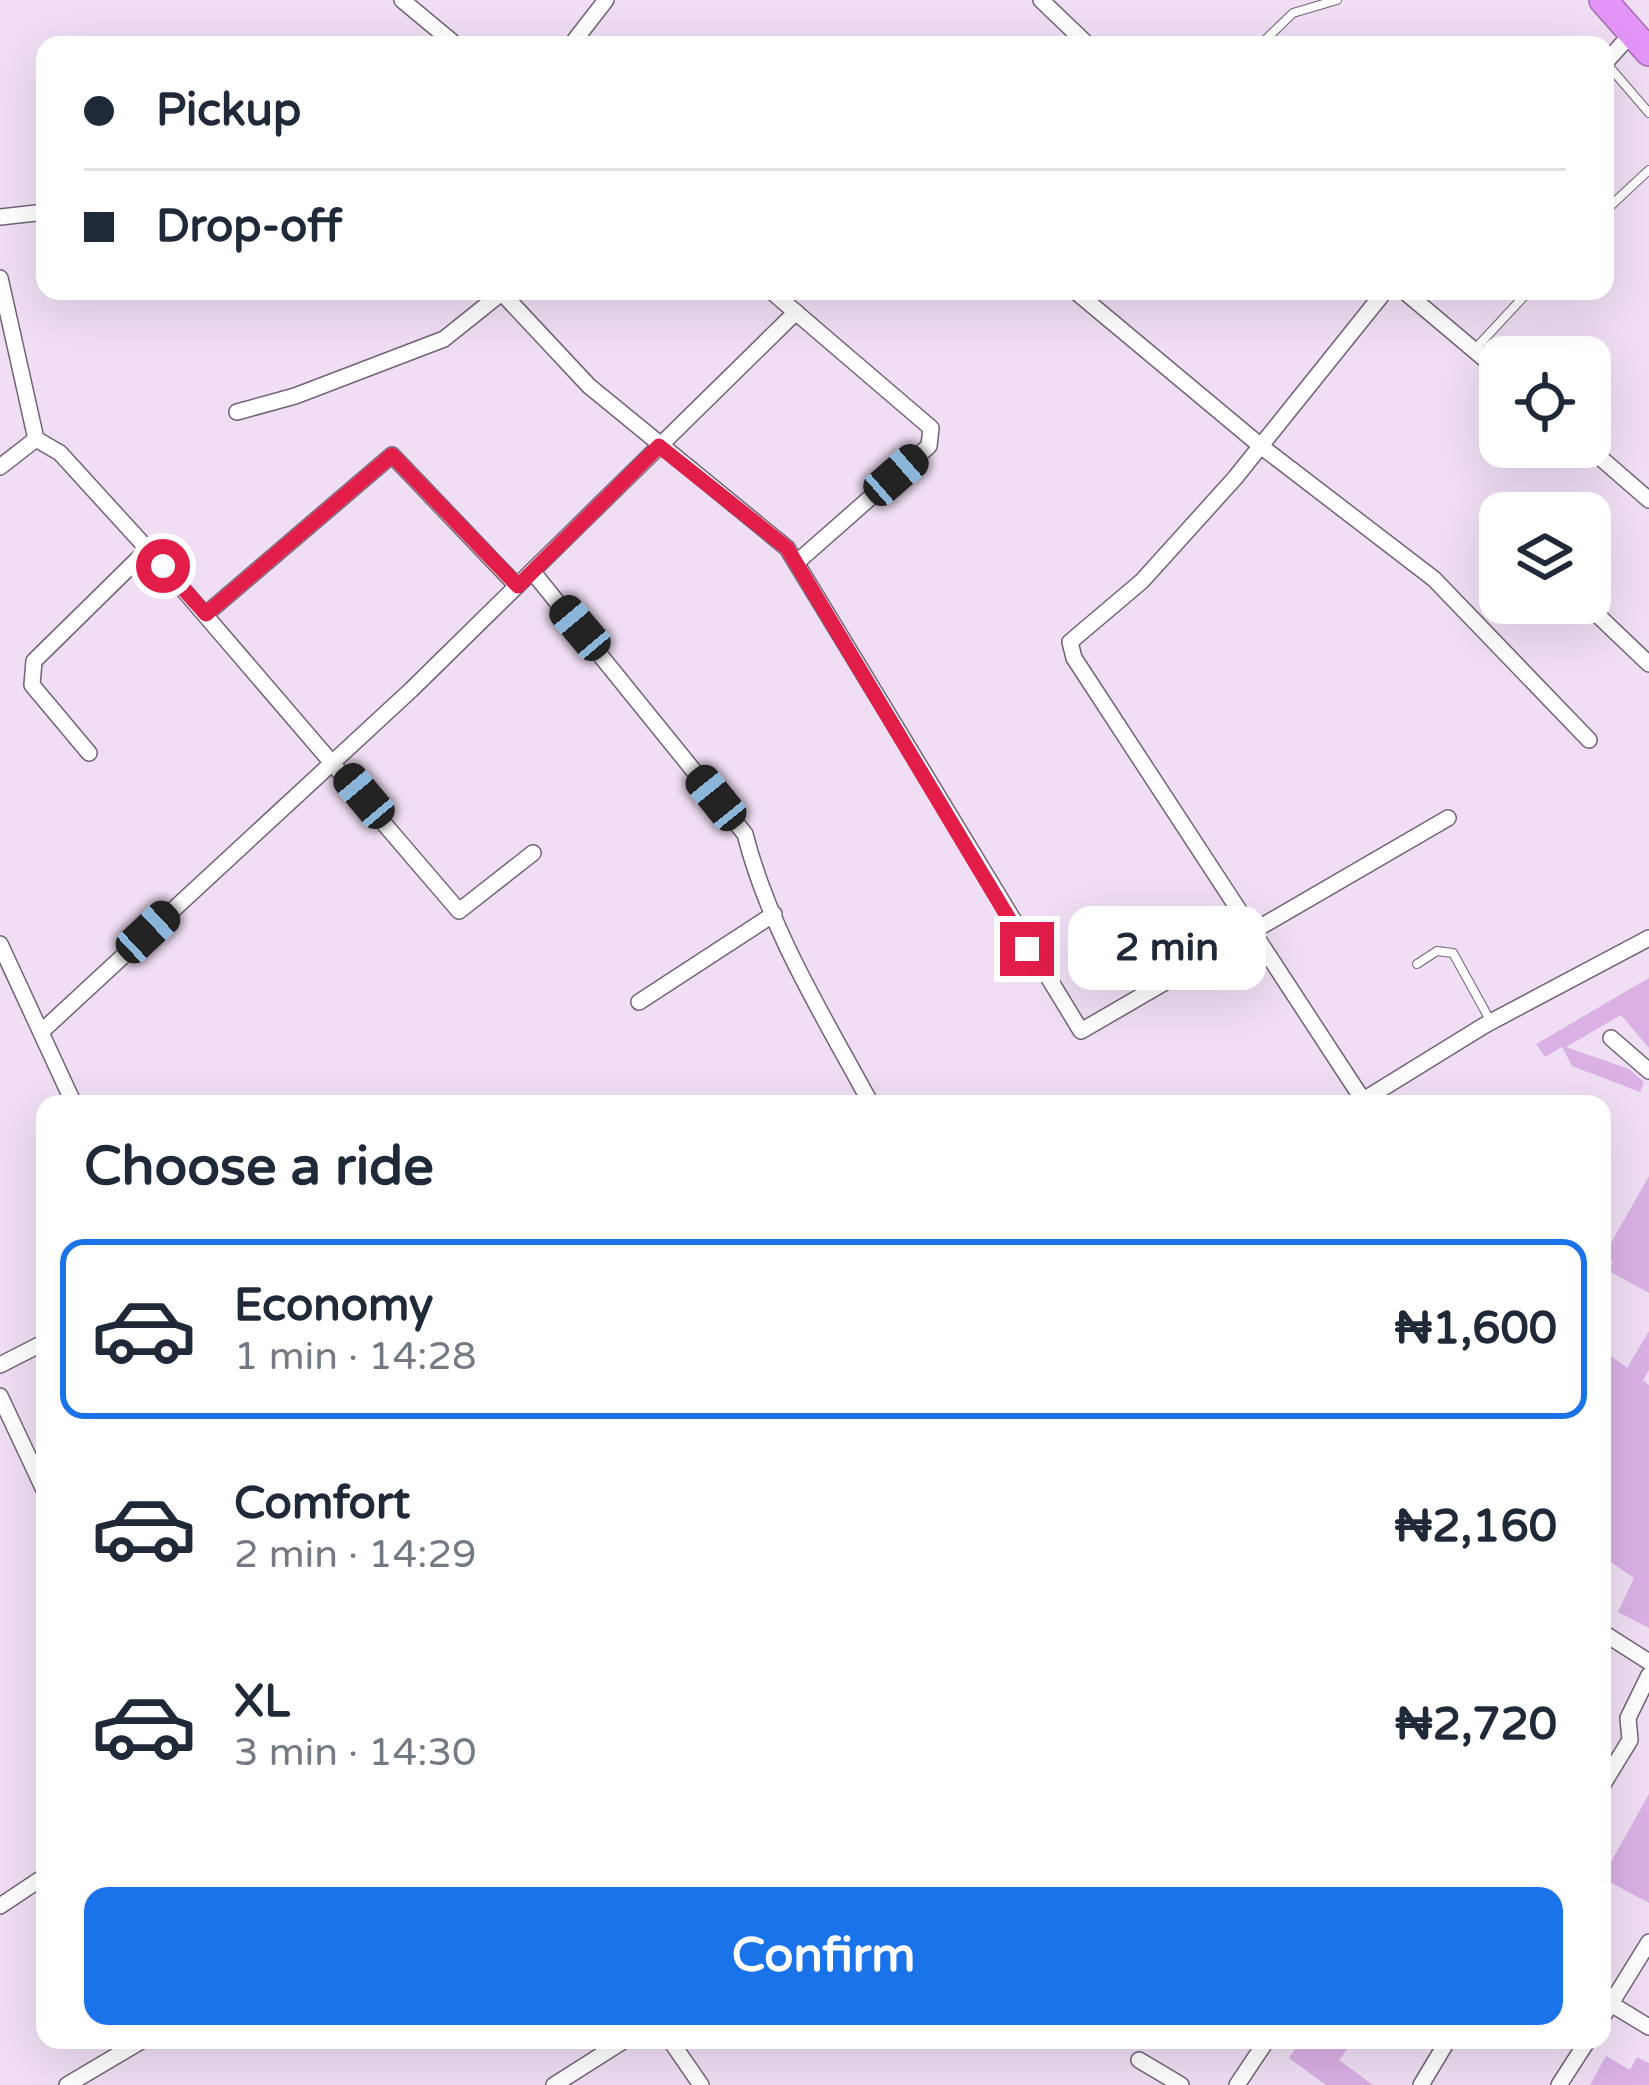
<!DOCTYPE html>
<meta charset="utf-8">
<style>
body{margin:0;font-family:"Varela Round",sans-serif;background:#f6f6f7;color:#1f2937;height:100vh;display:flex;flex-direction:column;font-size:45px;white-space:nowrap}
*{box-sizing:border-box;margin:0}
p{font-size:39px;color:#747a83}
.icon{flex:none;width:66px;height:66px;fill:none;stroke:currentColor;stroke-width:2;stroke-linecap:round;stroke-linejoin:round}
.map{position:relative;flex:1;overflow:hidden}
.panel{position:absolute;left:36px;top:1095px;width:1575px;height:954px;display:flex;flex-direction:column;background:#fff;border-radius:24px;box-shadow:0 12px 48px #0002}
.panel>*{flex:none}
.top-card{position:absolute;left:36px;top:36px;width:1578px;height:264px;border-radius:24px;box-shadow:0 12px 48px #0002;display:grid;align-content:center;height:264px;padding:0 48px;background:#fff}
.controls{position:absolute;left:1479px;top:336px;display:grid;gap:24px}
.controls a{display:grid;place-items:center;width:132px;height:132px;border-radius:24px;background:#fff;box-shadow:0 12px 48px #0002;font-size:60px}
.end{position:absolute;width:54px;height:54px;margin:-27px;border:15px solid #e11d48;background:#fff;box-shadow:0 0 0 6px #fff}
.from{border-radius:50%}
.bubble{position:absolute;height:84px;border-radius:24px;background:#fff;box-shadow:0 12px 48px #0002;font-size:39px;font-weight:800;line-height:84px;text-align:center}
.car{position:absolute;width:36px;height:72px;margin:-36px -18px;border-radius:15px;box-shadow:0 0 9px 3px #0007;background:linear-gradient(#222 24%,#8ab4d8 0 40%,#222 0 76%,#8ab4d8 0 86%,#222 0)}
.top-card b{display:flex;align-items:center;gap:42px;height:114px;font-size:45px}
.top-card b+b{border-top:3px solid #e0e1e3}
.top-card i{width:30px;height:30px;background:#1f2937}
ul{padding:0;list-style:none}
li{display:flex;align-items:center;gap:36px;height:180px;margin:0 24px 18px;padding:0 24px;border:6px solid transparent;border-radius:24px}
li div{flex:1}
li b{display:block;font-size:45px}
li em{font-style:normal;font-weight:800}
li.selected{border-color:#1a73e8}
li>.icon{width:108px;height:108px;stroke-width:1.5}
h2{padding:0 48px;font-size:54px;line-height:144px}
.action{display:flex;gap:24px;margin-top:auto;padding:24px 48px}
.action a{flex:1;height:138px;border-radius:24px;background:#1a73e8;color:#fff;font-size:48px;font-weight:800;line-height:138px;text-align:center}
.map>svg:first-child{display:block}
.building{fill:#dab0e5}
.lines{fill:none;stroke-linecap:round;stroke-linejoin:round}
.lane-casing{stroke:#726376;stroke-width:10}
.street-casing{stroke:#726376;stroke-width:18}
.highway-casing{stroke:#a46eb2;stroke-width:30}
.lane{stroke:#fff;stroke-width:8}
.street{stroke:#fff;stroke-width:15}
.highway{stroke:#e495f9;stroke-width:27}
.route{stroke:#e11d48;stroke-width:15}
</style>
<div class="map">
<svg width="1649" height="2085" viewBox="0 0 1649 2085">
<rect width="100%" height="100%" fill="#f0dff4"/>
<g class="building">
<polygon points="1649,978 1649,1048 1621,1015 1566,1047 1629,1069 1644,1082 1640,1092 1572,1066 1562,1047 1545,1057 1536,1044"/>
<polygon points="1649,1176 1649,1293 1609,1271 1613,1262 1603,1257"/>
<polygon points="1649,1331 1649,1370 1643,1380 1649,1385 1649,1628 1618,1612 1634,1578 1602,1556 1602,1369 1611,1356 1627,1368"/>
<polygon points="1649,1794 1649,1903 1602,1878"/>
<polygon points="1301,2040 1354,2040 1339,2060 1373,2085 1326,2085 1289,2058"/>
<polygon points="1606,2056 1630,2070 1637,2057 1649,2063 1649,2085 1590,2085"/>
</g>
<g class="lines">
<defs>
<g id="lane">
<polyline points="1262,43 1293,13 1337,0"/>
<polyline points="1607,64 1649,113"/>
<polyline points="1605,211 1649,170"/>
<polyline points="1475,349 1529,291"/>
<polyline points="1417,964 1437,951 1453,953 1490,1020"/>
</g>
<g id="street">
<polyline points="402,0 456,45"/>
<polyline points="1041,0 1088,45"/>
<polyline points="571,45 606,0"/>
<polyline points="1605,63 1632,33"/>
<polyline points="0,217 45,212"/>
<polyline points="0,278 36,439 60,453 163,566 459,911 533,853"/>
<polyline points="771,291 931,428 929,446 796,563"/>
<polyline points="1075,291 1262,447 1434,579 1589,740"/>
<polyline points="1404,291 1500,372"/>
<polyline points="502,293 589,386 787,548 1081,1031 1448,818"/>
<polyline points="237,412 295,396 444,339 504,291"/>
<polyline points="1588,447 1649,500"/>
<polyline points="0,467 36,439"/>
<path d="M532,571L745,834C769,929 824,1017 871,1104"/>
<polyline points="1585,603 1649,664"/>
<polyline points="206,614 392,455 517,586"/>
<polyline points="89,753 32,685 34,661 148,549"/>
<polyline points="0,944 74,1104"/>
<polyline points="639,1002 774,914"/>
<polyline points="41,1032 411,690 796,312"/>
<polyline points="1611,1038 1649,1071"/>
<polyline points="1363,1100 1074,658 1070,642 1142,581 1235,478 1385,291"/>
<polyline points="1357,1104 1485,1025 1649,938"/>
<polyline points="0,1365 45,1342"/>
<polyline points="0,1396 45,1492"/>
<polyline points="1602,1632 1649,1662"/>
<polyline points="1602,1786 1630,1740 1628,1718 1649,1675"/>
<polyline points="0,1906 45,1876"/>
<polyline points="1611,2004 1649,2027"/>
<polyline points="1602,2018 1649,1942"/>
<polyline points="670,2040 701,2085"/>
<polyline points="1139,2060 1181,2085"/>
<polyline points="67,2085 143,2040"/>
<polyline points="554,2085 625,2040"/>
<polyline points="1237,2085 1267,2040"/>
<polyline points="1421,2085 1448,2040"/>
<polyline points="1559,2085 1588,2040"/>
</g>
<polyline id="highway" points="1603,0 1649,52"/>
</defs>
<use href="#lane" class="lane-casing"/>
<use href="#street" class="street-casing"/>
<use href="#highway" class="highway-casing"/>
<use href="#lane" class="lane"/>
<use href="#street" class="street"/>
<use href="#highway" class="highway"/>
</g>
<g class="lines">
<polyline class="route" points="163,566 206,614 392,455 518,586 659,446 787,548 1027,949"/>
</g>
</svg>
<div class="controls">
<a><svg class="icon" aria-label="locate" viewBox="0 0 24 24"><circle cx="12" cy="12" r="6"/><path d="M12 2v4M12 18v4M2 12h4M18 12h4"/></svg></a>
<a><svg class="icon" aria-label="layers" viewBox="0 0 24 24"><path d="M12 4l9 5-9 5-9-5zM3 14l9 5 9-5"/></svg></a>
</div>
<i class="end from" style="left:163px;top:566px"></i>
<i class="end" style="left:1027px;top:949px"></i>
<div class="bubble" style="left:1068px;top:906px;width:198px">2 min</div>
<i class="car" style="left:896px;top:475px;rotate:49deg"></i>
<i class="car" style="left:580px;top:628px;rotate:320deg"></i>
<i class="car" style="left:364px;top:796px;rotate:320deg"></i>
<i class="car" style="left:716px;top:798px;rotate:321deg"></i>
<i class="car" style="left:148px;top:932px;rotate:47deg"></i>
<div class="top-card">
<b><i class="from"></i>Pickup</b>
<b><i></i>Drop-off</b>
</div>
<section class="panel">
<h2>Choose a ride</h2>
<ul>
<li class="selected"><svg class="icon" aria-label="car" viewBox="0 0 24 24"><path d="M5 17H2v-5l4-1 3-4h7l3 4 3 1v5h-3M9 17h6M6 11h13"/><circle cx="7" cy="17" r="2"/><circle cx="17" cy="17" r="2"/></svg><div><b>Economy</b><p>1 min · 14:28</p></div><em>₦1,600</em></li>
<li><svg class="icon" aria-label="car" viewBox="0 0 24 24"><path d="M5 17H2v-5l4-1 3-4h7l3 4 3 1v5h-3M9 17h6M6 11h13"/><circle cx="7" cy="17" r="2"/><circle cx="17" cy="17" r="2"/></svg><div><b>Comfort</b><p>2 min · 14:29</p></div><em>₦2,160</em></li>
<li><svg class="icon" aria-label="car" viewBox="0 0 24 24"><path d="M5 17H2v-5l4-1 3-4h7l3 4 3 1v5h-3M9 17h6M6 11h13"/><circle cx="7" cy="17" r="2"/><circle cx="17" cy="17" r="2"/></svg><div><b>XL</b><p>3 min · 14:30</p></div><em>₦2,720</em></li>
</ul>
<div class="action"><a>Confirm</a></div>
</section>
</div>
